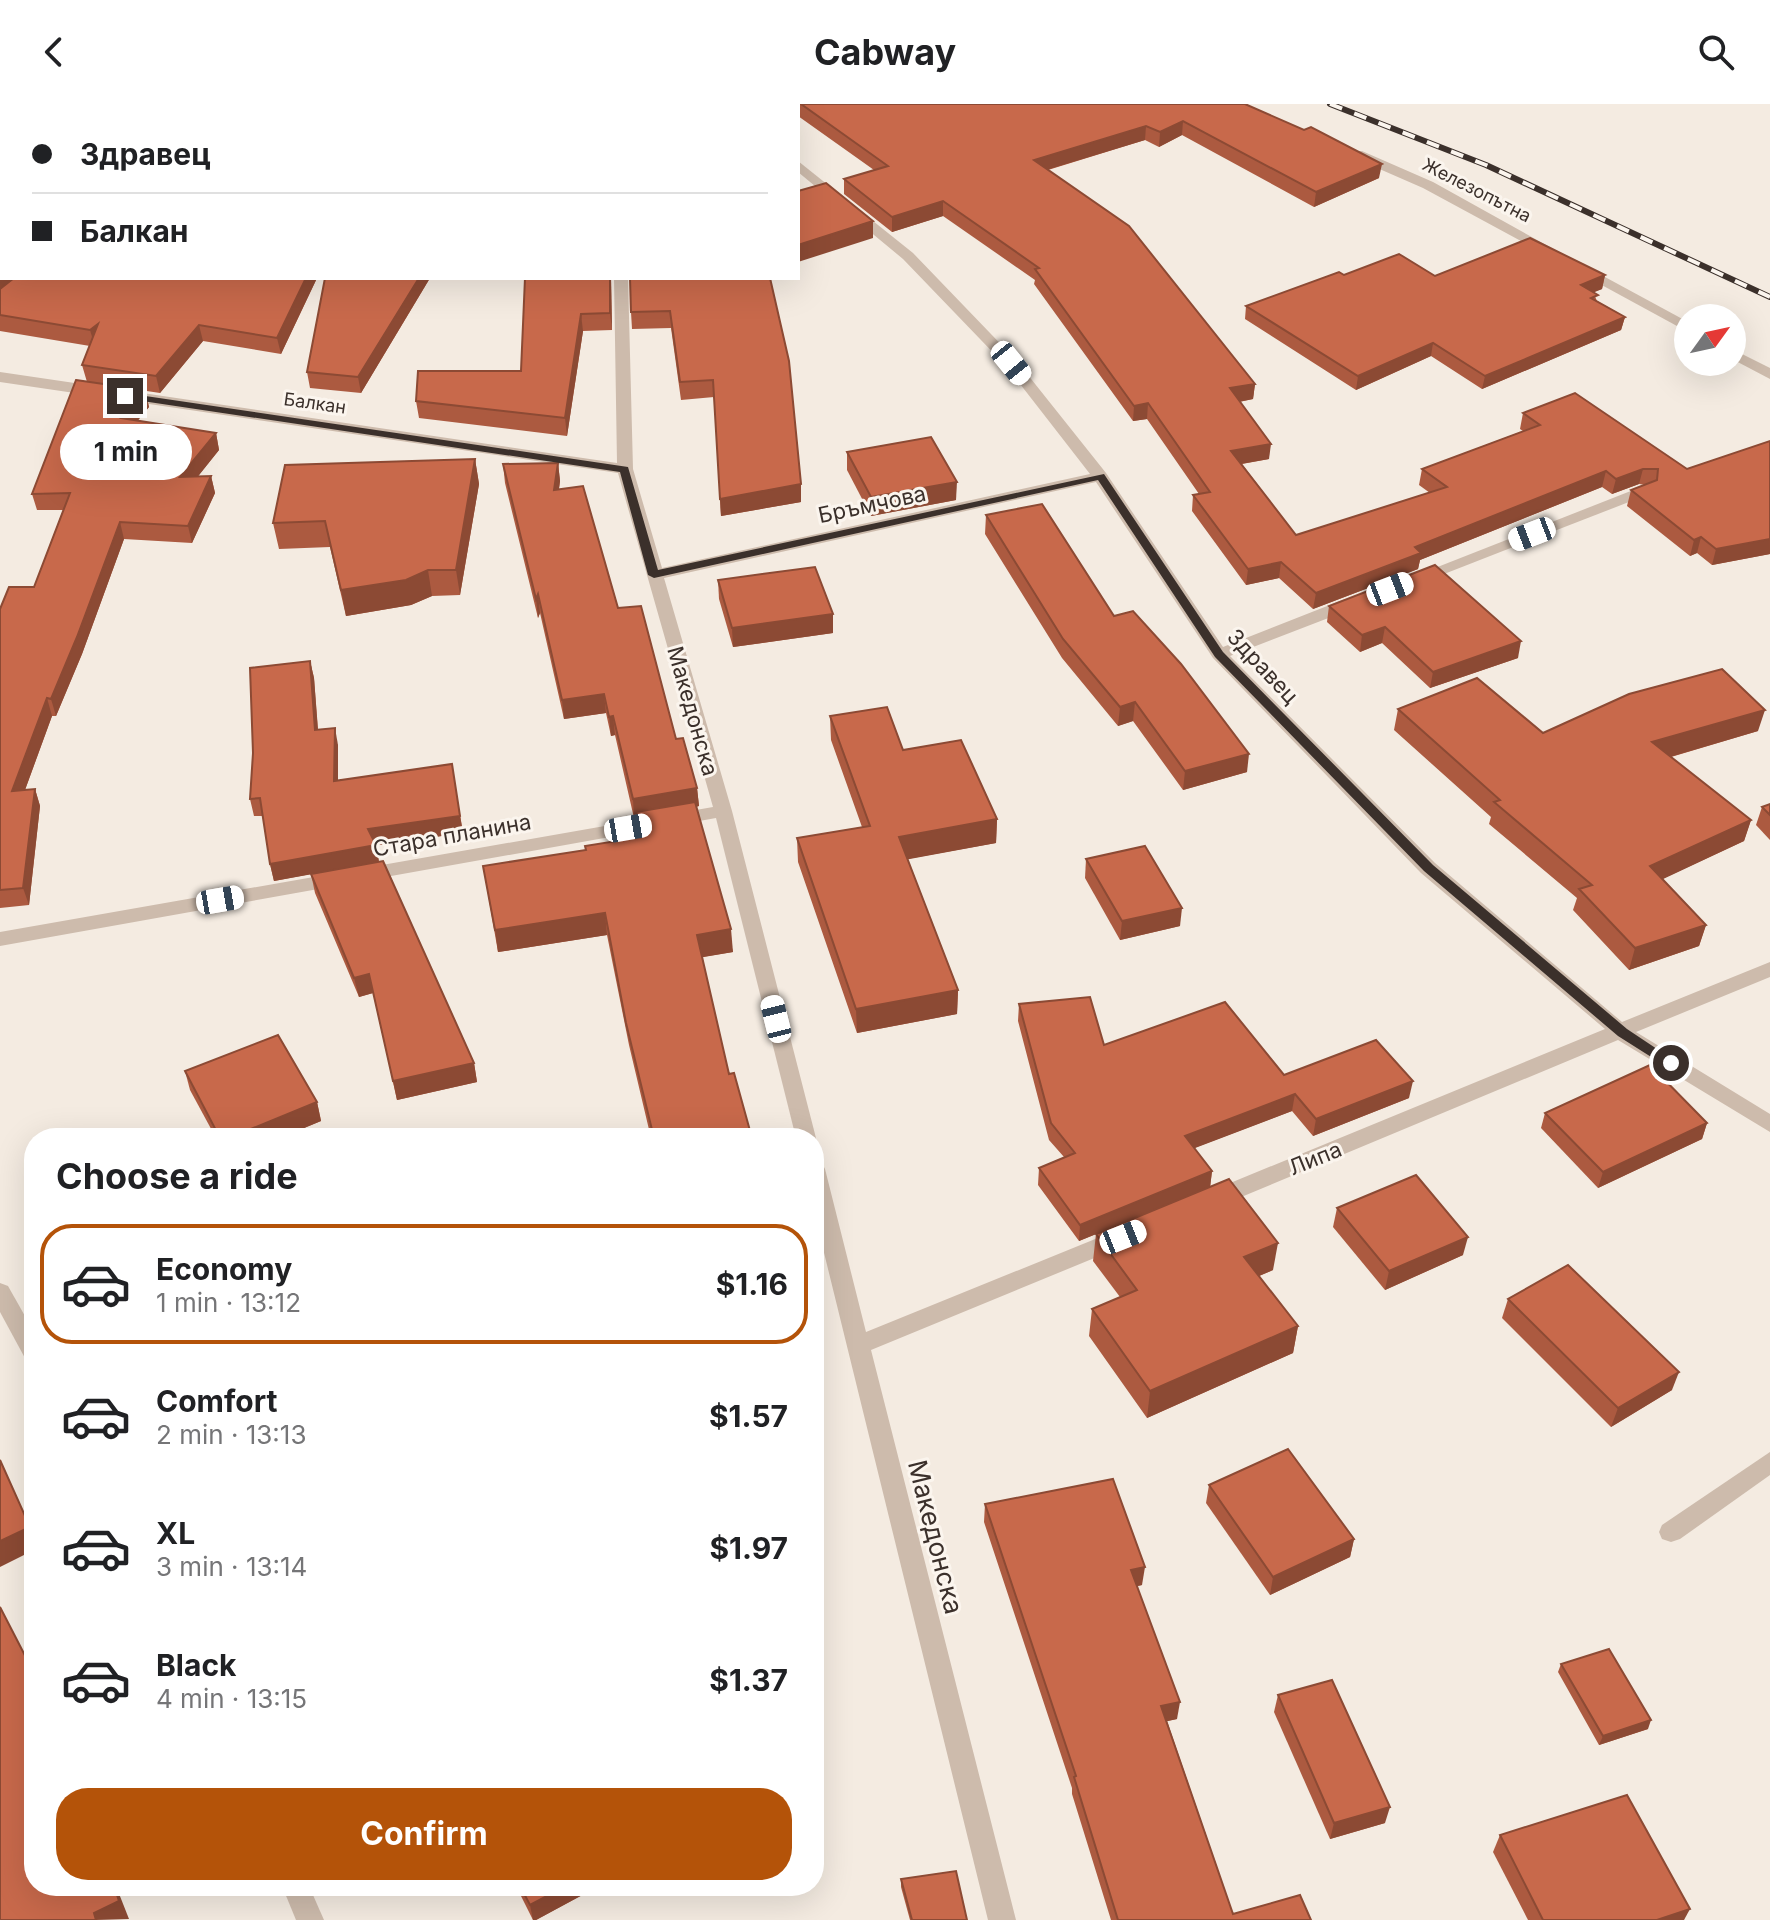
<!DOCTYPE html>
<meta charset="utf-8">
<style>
body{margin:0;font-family:Inter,sans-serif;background:#f6f6f6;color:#202124;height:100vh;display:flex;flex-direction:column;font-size:30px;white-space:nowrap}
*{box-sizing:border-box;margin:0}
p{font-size:26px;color:#757577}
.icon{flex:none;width:44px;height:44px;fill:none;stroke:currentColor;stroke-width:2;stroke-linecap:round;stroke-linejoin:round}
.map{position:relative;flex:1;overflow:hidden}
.sheet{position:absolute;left:24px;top:1024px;width:800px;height:768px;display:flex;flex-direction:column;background:#fff;border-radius:32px;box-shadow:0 8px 32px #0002}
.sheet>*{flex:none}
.banner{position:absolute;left:0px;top:0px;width:800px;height:176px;box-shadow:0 8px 32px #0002;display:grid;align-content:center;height:176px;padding:0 32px;background:#fff}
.needle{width:52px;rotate:57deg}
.tools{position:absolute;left:1674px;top:200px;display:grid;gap:16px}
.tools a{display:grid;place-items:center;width:72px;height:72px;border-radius:50%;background:#fff;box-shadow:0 8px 32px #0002;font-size:40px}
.end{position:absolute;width:36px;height:36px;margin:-18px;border:10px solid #3b302b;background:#fff;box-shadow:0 0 0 4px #fff}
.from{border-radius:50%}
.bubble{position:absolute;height:56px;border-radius:28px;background:#fff;box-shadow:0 8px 32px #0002;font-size:26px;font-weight:700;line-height:56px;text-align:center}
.car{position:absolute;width:24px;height:48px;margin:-24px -12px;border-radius:10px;box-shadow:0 0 6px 2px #0007;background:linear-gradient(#fff 24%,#345 0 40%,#fff 0 76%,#345 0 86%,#fff 0)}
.banner b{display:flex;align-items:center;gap:28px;height:76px;font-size:30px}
.banner b+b{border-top:2px solid #e0e0e0}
.banner i{width:20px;height:20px;background:#202124}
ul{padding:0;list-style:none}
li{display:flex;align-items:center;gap:24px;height:120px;margin:0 16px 12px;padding:0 16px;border:4px solid transparent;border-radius:32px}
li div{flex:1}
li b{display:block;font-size:30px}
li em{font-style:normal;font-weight:700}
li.selected{border-color:#b45309}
li>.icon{width:72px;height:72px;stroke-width:1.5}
h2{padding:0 32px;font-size:36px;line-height:96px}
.action{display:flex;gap:16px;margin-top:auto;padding:16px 32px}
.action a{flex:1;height:92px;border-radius:32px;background:#b45309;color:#fff;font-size:32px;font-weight:700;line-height:92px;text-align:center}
header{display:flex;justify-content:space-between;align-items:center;height:104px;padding:0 32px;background:#fff;font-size:36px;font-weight:700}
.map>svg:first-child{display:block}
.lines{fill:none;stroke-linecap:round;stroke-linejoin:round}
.minor{fill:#cdbbac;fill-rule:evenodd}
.rail-casing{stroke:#3b302b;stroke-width:6}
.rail{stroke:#fbf5ee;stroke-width:4;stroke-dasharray:13;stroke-linecap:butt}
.wall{fill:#ac5a40}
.shaded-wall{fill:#8c4a34}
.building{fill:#c8694b;stroke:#8c4a34;stroke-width:2}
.route{fill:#3b302b}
.labels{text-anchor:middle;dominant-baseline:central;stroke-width:6;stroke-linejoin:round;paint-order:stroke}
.far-street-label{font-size:18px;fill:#3b302b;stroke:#fbf5ee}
.street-label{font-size:22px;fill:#3b302b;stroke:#fbf5ee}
.near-street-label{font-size:26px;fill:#3b302b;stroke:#fbf5ee}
</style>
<header><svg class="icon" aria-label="back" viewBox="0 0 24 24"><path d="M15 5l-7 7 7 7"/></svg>Cabway<svg class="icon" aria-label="search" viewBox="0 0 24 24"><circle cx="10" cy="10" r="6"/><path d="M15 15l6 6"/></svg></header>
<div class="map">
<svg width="1770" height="1816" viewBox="0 0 1770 1816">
<rect width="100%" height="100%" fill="#f4ebe1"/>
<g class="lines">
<g class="minor">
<rect x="611" y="0" width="12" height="2"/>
<polygon points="697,0 712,0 713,2 698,2"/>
<polygon points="1352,47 1362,47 1433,78 1557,147 1545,150 1423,84 1352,53"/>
<polygon points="798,57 913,149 1016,256 1106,369 1223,543 1345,495 1357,495 1359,499 1357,503 1230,552 1435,759 1622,918 1770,858 1770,873 1636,928 1770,1010 1770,1028 1618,936 1222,1101 1214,1103 1206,1101 1203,1095 1206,1089 1605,925 1421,769 1213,554 1096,378 664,474 732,707 816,1034 814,1039 814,1034 796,1034 716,714 0,842 0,828 713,703 618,369 0,278 0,268 617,359 614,174 628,174 633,365 662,464 1090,370 1006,262 903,155 798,68"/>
<polygon points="1581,160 1688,218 1688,228 1576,167 1576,161"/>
<polygon points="1732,245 1770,264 1770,275 1732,255"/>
<polygon points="1646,381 1652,383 1652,389 1421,479 1415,480 1407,475"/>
<polygon points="814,1057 822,1059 825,1065 866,1228 1110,1129 1118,1126 1126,1129 1129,1135 1126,1141 871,1246 1016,1816 988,1816 814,1108"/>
<polygon points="0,1179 8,1182 34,1228 34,1258 26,1256 0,1208"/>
<polygon points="1770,1348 1770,1371 1680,1435 1671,1438 1662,1435 1659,1428 1662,1421"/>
<polygon points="282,1782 309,1782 324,1816 296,1816"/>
</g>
<defs>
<polyline id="rail" points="1330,0 1486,61 1770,193"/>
</defs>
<use href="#rail" class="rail-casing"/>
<use href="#rail" class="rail"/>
</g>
<g class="wall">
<polygon points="0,0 442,0 441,2 2,2 2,174 317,174 281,250 203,237 160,289 87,278 82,261 90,242 0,227"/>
<polygon points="781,0 1245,0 1379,74 1314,103 1182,31 1159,43 1145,36 1048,66 1255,280 1253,295 1239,298 1269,355 1242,360 1296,431 1430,389 1419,381 1422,365 1523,327 1520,325 1523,309 1687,365 1770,337 1770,450 1712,461 1697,449 1690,452 1627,402 1631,386 1646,381 1639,380 1612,390 1602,383 1420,456 1418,465 1313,505 1279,474 1246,481 1192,407 1193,391 1199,390 1147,315 1133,317 1034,180 1035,176 943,112 892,128 844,90 844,75 874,66 798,12 798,2 784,2"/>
<polygon points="1344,171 1605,171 1602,185 1593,188 1597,197 1625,213 1621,226 1482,285 1431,252 1356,286 1245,215 1246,202"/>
<polygon points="430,174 361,289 310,284 307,268"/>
<polygon points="525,174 611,174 612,226 583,227 567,332 419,314 416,297 521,267"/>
<polygon points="770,174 801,380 801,398 721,412 714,293 681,296 671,224 632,225 631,208"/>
<polygon points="145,286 149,303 137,317 216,329 219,346 198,372 211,372 215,389 192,439 124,435 82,550 56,612 52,612 25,686 35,685 40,702 29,801 0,804 0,505 34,483 63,406 37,406 32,390"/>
<polygon points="847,348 956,396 871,412 847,366"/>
<polygon points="475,355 479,380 460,491 432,492 411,501 346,512 330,443 279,445 273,419"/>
<polygon points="558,359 560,377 559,385 618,504 697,684 699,702 696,703 733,848 702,853 729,970 752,1034 651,1034 629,941 607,831 498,848 483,762 586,746 639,734 637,713 634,714 615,631 611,632 606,609 564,615 540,509 538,514 505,379 503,360"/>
<polygon points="986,411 1114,512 1247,668 1183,686 1133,617 1118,622 1062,554 985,430"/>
<polygon points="718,476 833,510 833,529 733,543 719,495"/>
<polygon points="1329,502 1518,554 1430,584 1382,539 1360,548 1327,518"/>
<polygon points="310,557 314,574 318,625 338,641 338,677 452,660 463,729 376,741 379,758 474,959 477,978 397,996 373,889 359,893 315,789 311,770 274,777 270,760 263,712 254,712 250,695"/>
<polygon points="1398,605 1543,629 1758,627 1671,653 1751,716 1744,737 1662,775 1706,821 1699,842 1629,866 1573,806 1577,794 1489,720 1491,713 1394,626"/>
<polygon points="830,612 903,646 997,715 996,739 907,755 958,886 957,910 857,929 798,758 797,734 862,723 831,636"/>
<polygon points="1770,700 1770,736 1756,721 1762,703"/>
<polygon points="1086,755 1180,822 1120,836 1085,774"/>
<polygon points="1019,900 1104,941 1284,971 1409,994 1313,1032 1292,1007 1194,1044 1212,1067 1210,1083 1273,1166 1259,1172 1298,1222 1293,1249 1147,1314 1089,1232 1092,1205 1120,1193 1093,1157 1096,1130 1079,1137 1038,1081 1039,1064 1064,1053 1049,1036 1018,917"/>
<polygon points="185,967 317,998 321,1017 280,1034 216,1034 190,986"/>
<polygon points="1545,1009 1707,1019 1702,1035 1598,1084 1541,1024"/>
<polygon points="1337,1104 1463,1151 1385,1186 1333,1123"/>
<polygon points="1508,1195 1672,1286 1611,1323 1502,1214"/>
<polygon points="1209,1381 1354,1435 1350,1453 1270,1491 1206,1399"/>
<polygon points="985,1400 1142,1481 1137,1482 1177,1615 1167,1617 1233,1810 1311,1816 1111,1816 1072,1690 1072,1684 984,1418"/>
<polygon points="1561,1560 1648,1625 1599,1641 1558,1568"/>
<polygon points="1278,1591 1385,1719 1330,1735 1274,1608"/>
<polygon points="1500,1731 1684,1816 1528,1816 1493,1748"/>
<polygon points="901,1775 967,1816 910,1816 901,1783"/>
<polygon points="516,1782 599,1782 536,1816 533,1816"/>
</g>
<g class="shaded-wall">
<polygon points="429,0 442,0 441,2 427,2"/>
<polygon points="1183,17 1182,31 1159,43 1160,28"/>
<polygon points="1146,22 1145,36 1033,70 1034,56"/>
<polygon points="1382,60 1379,74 1314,103 1316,88"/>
<polygon points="943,97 943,112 892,128 892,113"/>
<polygon points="873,117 873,134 798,158 798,141"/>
<polygon points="2,165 2,174 15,174 0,187 0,167"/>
<polygon points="1605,171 1602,185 1578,195 1581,181"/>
<polygon points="306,174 317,174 281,250 277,234"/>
<polygon points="419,174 430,174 361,289 358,273"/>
<polygon points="610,174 611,174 612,226 610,209"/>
<polygon points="581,210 583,227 567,332 565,314"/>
<polygon points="1625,213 1621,226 1482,285 1485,272"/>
<polygon points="98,220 95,243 90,226"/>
<polygon points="199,221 203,237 160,289 156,272"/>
<polygon points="1433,239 1431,252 1356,286 1358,272"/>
<polygon points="1255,280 1253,295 1228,300 1230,284"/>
<polygon points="145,286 149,303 126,331 121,314"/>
<polygon points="1148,299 1147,315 1133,317 1134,302"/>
<polygon points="216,329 219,346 184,390 180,373"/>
<polygon points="1271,340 1269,355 1229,362 1231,347"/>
<polygon points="475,355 479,380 460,491 456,466"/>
<polygon points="558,359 560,377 556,405 554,386"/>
<polygon points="1643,365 1639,380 1612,390 1616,375"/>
<polygon points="1606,367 1602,383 1420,456 1418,465 1313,505 1316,489 1415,443"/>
<polygon points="211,372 215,389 192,439 188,422"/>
<polygon points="957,378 956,396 871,412 871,393"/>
<polygon points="801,380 801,398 721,412 720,395"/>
<polygon points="120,418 124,435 82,550 56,612 51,595"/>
<polygon points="1701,433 1697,449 1690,452 1694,436"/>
<polygon points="1770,435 1770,450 1712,461 1716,445"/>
<polygon points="1281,458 1279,474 1246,481 1248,465"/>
<polygon points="428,466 432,492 411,501 346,512 341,486"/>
<polygon points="538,490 540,509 538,514 536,495"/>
<polygon points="833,510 833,529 733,543 732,524"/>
<polygon points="1385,523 1382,539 1360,548 1362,531"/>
<polygon points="1521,537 1518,554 1430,584 1433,568"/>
<polygon points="310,557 314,574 319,642 315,626"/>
<polygon points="604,590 606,609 564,615 562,596"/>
<polygon points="47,594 52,612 18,705 12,687"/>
<polygon points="1135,598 1133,617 1118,622 1120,603"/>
<polygon points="1765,606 1758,627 1646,660 1652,638"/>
<polygon points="613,612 615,631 611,632 609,613"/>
<polygon points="335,624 338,641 338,694 334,677"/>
<polygon points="1249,650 1247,668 1183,686 1185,667"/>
<polygon points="697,684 699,702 637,713 636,708 637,713 634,714 633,695"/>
<polygon points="35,685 40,702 29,801 23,784"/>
<polygon points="460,712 463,729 372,742 368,725"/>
<polygon points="997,715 996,739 899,757 899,733"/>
<polygon points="1751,716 1744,737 1644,784 1650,762"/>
<polygon points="376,741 379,758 274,777 270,760"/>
<polygon points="1182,804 1180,822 1120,836 1122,817"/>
<polygon points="605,809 607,831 498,848 495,826"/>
<polygon points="1706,821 1699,842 1629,866 1635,844"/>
<polygon points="731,825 733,848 698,854 697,831"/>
<polygon points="369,870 373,889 359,893 354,874"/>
<polygon points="958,886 957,910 857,929 856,905"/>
<polygon points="474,959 477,978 397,996 393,977"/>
<polygon points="1413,977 1409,994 1313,1032 1316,1015"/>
<polygon points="1295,990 1292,1007 1182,1049 1185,1032"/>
<polygon points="317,998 321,1017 280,1034 229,1034"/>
<polygon points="1707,1019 1702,1035 1598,1084 1603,1068"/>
<polygon points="1212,1067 1210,1084 1079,1137 1080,1121"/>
<polygon points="1468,1133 1463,1151 1385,1186 1389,1167"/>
<polygon points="1278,1139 1273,1166 1240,1180 1244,1153"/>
<polygon points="1298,1222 1293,1249 1147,1314 1150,1287"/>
<polygon points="1679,1268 1672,1286 1611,1323 1618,1304"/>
<polygon points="0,1356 34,1432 34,1446 0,1463"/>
<polygon points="1354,1435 1350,1453 1270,1491 1273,1473"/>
<polygon points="1145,1463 1142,1481 1129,1484 1131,1466"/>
<polygon points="1180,1598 1177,1615 1159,1619 1161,1602"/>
<polygon points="1651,1616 1648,1625 1599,1641 1603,1632"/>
<polygon points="1390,1703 1385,1719 1330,1735 1334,1719"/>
<polygon points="114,1782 116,1782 129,1815 96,1816 94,1809"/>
<polygon points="566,1782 599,1782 536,1816 533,1816 530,1801"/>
<polygon points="1690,1805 1684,1816 1657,1816"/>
</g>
<g class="building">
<polygon points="0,0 429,0 427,2 2,2 2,165 0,167"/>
<rect x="463" y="0" width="137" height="2"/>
<polygon points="801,0 1245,0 1304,26 1311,23 1382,60 1316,88 1183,17 1160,28 1146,22 1034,56 1129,122 1255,280 1230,284 1271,340 1231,347 1296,431 1447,383 1422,365 1540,321 1523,309 1575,289 1687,365 1770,337 1770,435 1716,445 1701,433 1694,436 1631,386 1657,376 1658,365 1643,365 1616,375 1606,367 1415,443 1421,449 1316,489 1281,458 1248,465 1193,391 1210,388 1148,299 1134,302 1035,165 1039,164 943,97 892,113 844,75 888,62"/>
<polygon points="826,79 873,117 798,141 798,87"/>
<polygon points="1530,134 1605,171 1581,181 1598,191 1591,194 1625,213 1485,272 1433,239 1358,272 1246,202 1339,168 1344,171 1399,150 1435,172"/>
<polygon points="14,174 306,174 277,234 199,221 156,272 82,261 98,220 90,226 0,211 0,185"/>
<polygon points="325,174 419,174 358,273 307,268"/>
<polygon points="525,174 610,174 610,209 581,210 565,314 416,297 418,267 521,267"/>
<polygon points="630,174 770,174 789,257 801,380 720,395 713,276 680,278 670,207 631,208"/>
<polygon points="76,276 145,286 121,314 216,329 180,373 211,372 188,422 120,418 77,533 51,595 47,594 12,687 35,685 23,784 0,786 0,505 9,483 34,483 70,389 32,390"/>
<polygon points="931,333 957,378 871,393 847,348"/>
<polygon points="475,355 456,466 428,466 406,476 341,486 325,417 273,419 285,361"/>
<polygon points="558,359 554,386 583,382 618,504 641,502 676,635 683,634 697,684 633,695 613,612 609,613 604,590 562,596 538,490 536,495 503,360"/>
<polygon points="1042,400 1114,512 1133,507 1181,560 1249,650 1185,667 1135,598 1120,603 1063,535 986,411"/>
<polygon points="1435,461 1521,537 1433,568 1385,523 1362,531 1329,502"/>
<polygon points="815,463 833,510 732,524 718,476"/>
<polygon points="310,557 315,626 335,624 334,677 452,660 460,712 368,725 376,741 270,760 260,694 250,695 253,649 250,564"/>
<polygon points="1722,565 1765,606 1652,638 1751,716 1650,762 1706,821 1635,844 1579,785 1592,781 1494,698 1500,696 1398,605 1477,574 1543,629 1629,590"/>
<polygon points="887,603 903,646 961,636 997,715 899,733 958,886 856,905 797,734 870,722 830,612"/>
<polygon points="695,698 731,825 697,831 729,970 734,969 752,1034 654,1034 626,919 605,809 495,826 483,762 586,746 585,742 642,733 636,708"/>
<polygon points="1770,700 1770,711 1762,703"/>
<polygon points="1145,742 1182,804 1122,817 1086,755"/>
<polygon points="383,757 474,959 393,977 369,870 354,874 311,770"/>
<polygon points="1090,893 1104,941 1225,898 1284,971 1376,936 1413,977 1316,1015 1295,990 1185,1032 1212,1067 1080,1121 1039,1064 1075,1049 1051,1019 1019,900"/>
<polygon points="278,931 317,998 229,1034 220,1034 185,967"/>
<polygon points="1650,961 1707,1019 1603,1068 1545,1009"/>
<polygon points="1416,1071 1468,1133 1389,1167 1337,1104"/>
<polygon points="1229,1075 1278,1139 1244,1153 1298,1222 1150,1287 1092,1205 1137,1186 1096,1130"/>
<polygon points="1568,1161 1679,1268 1618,1304 1508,1195"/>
<polygon points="1288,1345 1354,1435 1273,1473 1209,1381"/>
<polygon points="0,1356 30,1423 0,1437"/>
<polygon points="1113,1375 1145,1463 1131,1466 1180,1598 1161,1602 1233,1810 1300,1791 1311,1816 1118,1816 1074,1673 1076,1672 985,1400"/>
<polygon points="0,1503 34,1569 34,1782 114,1782 119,1797 94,1809 96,1816 0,1816"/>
<polygon points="1609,1545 1651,1616 1603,1632 1561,1560"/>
<polygon points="1332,1576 1390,1703 1334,1719 1278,1591"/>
<polygon points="1627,1691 1690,1805 1657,1816 1543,1816 1500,1731"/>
<polygon points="956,1767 967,1816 912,1816 901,1775"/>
<polygon points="520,1782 566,1782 530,1801"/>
</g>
<polygon class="route" points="125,289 628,363 658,466 1104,370 1223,548 1433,761 1627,925 1678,959 1671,964 1667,963 1618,932 1424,767 1215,553 1098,376 654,474 648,471 620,368 122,294"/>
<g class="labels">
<g class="far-street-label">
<text transform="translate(1477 86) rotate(27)">Железопътна</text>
<text transform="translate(315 299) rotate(8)">Балкан</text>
</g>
<g class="street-label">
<text transform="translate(872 400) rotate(-12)">Бръмчова</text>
<text transform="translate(1263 562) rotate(47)">Здравец</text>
<text transform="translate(693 607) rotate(74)">Македонска</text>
<text transform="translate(452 731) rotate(-10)">Стара планина</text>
<text transform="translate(1315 1054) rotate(-22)">Липа</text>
</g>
<g class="near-street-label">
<text transform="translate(936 1433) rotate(76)">Македонска</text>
</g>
</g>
</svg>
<div class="tools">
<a><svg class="needle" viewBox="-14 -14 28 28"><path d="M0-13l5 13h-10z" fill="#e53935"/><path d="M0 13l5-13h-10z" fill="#757577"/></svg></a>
</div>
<i class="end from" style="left:1671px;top:959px"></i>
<i class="end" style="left:125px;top:292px"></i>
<div class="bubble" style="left:60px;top:320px;width:132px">1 min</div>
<i class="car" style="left:1011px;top:259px;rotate:141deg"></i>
<i class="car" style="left:1532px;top:430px;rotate:249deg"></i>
<i class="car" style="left:1390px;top:485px;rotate:69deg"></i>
<i class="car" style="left:628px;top:724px;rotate:80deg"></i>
<i class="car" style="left:220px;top:796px;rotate:80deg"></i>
<i class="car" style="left:776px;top:915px;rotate:346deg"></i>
<i class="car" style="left:1123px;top:1133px;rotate:68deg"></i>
<div class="banner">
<b><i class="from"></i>Здравец</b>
<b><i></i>Балкан</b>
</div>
<section class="sheet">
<h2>Choose a ride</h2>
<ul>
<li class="selected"><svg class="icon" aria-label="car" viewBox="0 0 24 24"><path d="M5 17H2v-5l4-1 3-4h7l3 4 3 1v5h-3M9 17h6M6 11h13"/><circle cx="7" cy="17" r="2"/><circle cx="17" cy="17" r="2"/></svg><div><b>Economy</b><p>1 min · 13:12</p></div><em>$1.16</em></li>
<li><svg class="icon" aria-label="car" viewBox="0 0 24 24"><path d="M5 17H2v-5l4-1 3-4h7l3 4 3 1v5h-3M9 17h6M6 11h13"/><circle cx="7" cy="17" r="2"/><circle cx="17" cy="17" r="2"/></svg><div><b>Comfort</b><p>2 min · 13:13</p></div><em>$1.57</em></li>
<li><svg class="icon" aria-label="car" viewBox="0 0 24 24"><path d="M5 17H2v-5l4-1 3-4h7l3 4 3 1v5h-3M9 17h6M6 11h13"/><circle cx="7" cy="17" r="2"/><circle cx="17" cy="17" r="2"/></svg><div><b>XL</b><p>3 min · 13:14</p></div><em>$1.97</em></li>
<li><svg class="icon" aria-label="car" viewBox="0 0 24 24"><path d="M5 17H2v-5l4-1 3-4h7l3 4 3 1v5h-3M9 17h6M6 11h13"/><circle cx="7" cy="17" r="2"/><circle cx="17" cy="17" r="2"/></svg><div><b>Black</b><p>4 min · 13:15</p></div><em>$1.37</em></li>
</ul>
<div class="action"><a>Confirm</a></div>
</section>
</div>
